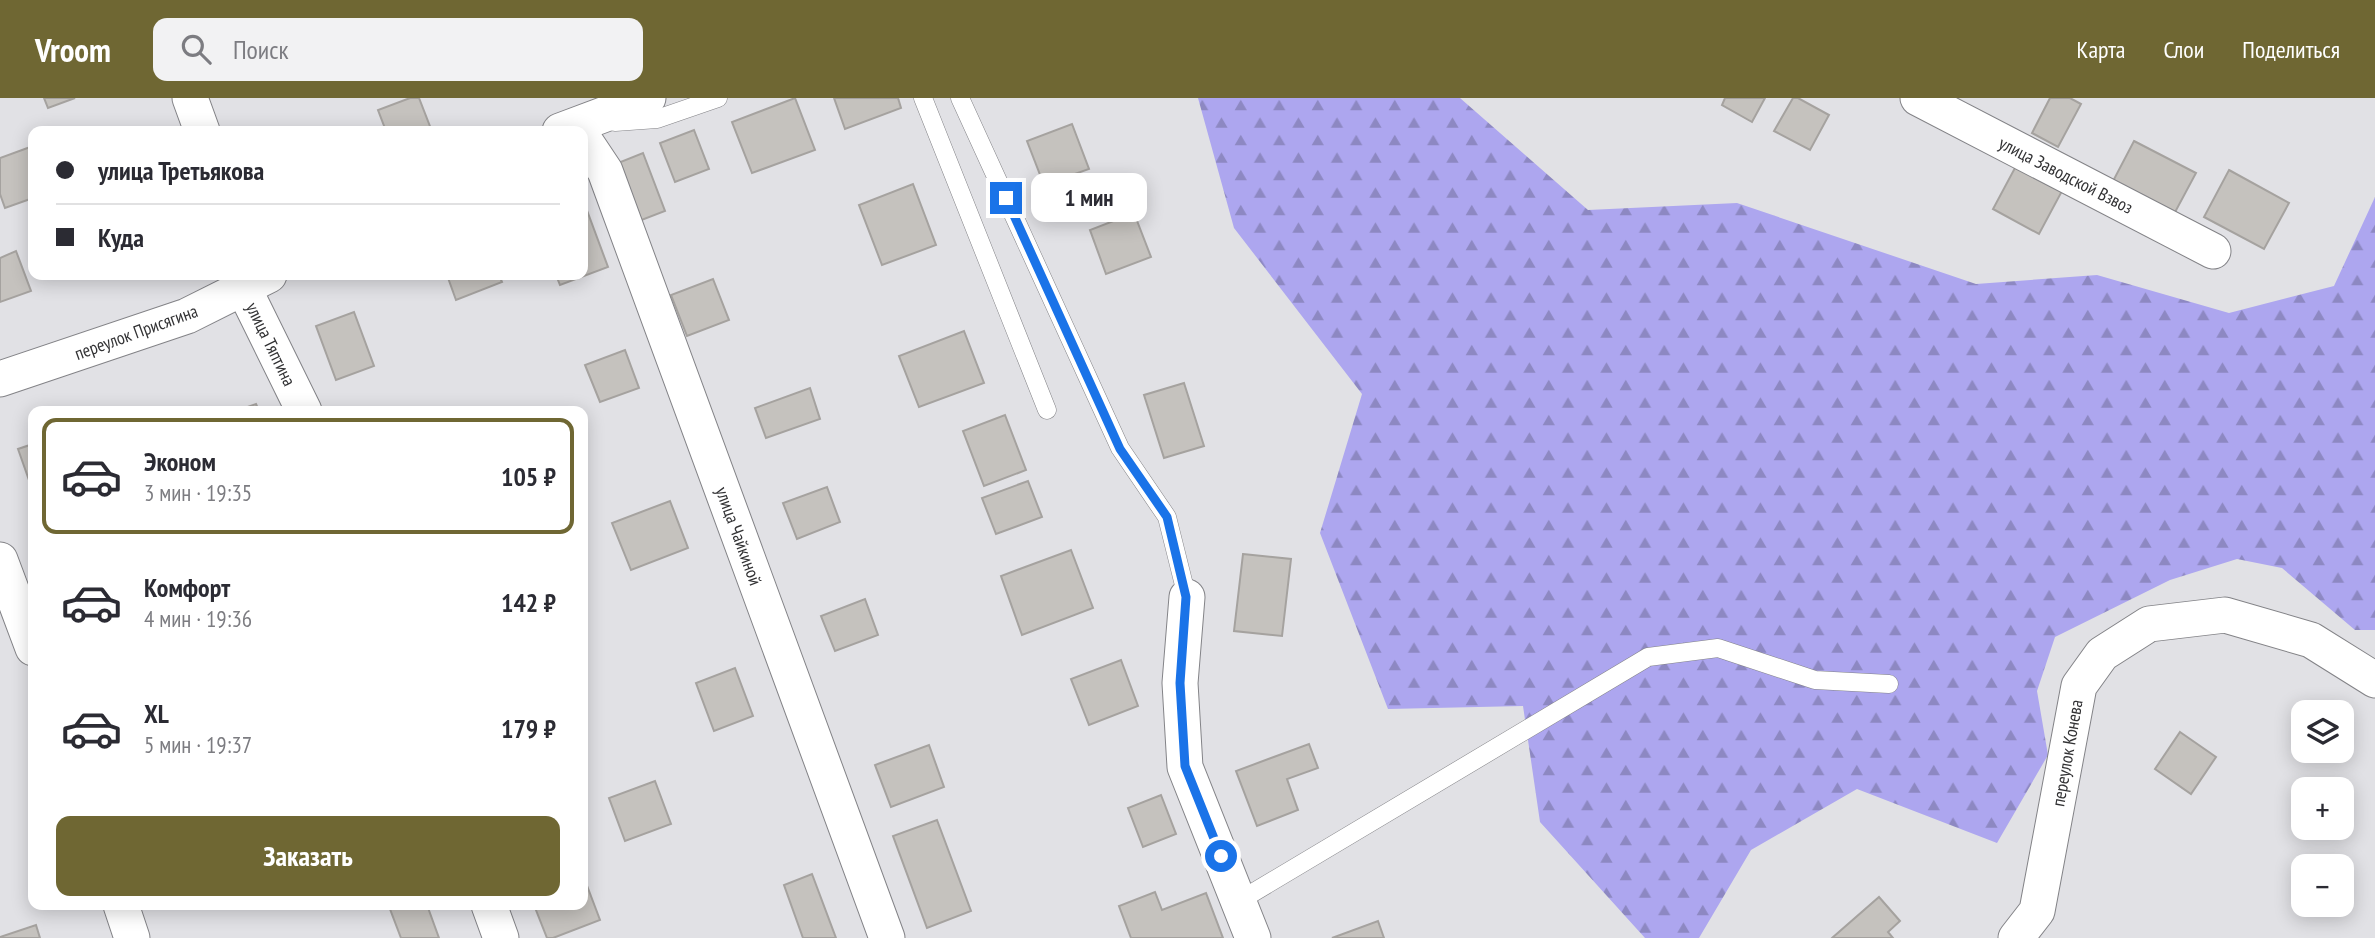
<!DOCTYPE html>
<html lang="ru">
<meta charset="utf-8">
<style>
body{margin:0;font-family:"PT Sans Narrow",sans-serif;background:#f2f2f3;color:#2b2b33;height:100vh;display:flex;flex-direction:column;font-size:26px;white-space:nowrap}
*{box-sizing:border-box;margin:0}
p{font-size:23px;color:#7c7c81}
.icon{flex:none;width:38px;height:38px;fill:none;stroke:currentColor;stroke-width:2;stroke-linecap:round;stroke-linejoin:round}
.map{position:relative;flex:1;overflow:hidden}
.details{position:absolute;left:28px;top:308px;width:560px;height:504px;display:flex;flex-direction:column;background:#fff;border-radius:14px;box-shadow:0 4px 18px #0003}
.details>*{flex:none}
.guide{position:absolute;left:28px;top:28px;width:560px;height:154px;border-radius:14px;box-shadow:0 4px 18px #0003;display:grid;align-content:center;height:154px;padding:0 28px;background:#fff}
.buttons{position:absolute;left:2291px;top:602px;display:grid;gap:14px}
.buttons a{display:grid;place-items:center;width:63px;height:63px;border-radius:14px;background:#fff;box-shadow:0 4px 18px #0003;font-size:35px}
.end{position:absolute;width:32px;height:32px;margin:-16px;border:9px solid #1a73e8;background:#fff;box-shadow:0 0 0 4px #fff}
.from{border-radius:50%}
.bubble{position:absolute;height:49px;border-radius:14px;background:#fff;box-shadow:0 4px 18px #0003;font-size:23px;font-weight:700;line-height:49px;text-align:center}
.guide b{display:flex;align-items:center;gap:24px;height:66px;font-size:26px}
.guide b+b{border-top:2px solid #e1e1e2}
.guide i{width:18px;height:18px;background:#2b2b33}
ul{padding:12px 0 0;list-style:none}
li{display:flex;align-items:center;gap:21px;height:116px;margin:0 14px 10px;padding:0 14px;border:4px solid transparent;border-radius:14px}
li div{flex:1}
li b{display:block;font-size:26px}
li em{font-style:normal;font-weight:700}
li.selected{border-color:#6f6733}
li>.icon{width:63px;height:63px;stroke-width:1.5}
.primary-button{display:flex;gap:14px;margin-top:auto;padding:14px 28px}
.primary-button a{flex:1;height:80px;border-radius:14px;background:#6f6733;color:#fff;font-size:28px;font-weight:700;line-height:80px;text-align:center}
header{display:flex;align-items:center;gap:42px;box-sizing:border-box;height:98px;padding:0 35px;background:#6f6733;color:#fff}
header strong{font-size:33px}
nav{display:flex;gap:38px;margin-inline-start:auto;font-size:24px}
.search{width:490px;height:63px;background:#f2f2f3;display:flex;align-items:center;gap:18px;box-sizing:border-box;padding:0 24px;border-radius:14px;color:#7c7c81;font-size:26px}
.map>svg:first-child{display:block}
.forest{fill:url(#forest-firs)}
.building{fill:#c5c2be;stroke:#a5a29f;stroke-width:2}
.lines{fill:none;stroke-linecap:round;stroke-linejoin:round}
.lane-casing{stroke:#838387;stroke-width:19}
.street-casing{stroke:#838387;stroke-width:37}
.lane{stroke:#fff;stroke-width:18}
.street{stroke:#fff;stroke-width:35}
.route{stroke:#1a73e8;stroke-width:9}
.labels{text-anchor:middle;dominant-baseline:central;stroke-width:5;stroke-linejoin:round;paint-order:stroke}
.street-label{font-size:18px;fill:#323234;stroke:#fff}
</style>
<header>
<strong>Vroom</strong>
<div class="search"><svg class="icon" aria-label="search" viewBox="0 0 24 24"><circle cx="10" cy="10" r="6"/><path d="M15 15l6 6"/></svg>Поиск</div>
<nav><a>Карта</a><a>Слои</a><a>Поделиться</a></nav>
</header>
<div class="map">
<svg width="2375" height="840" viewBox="0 0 2375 840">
<defs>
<pattern id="forest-firs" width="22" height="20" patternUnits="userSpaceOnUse" patternTransform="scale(1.75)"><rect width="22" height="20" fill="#ada6ef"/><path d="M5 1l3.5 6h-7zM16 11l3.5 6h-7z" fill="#8d88c2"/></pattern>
</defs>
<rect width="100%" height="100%" fill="#e1e1e5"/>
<polygon class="forest" points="1198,0 1460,0 1588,112 1737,105 1976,186 2097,177 2229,215 2334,188 2375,99 2375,532 2355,532 2282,470 2237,461 2170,482 2055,539 2037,593 2048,657 1997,745 1857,691 1751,752 1699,840 1645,840 1540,724 1523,608 1388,611 1320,435 1362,296 1234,130"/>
<g class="building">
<polygon points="44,0 75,0 48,10"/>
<polygon points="410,0 419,0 431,31 426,33 386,33 378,12"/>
<polygon points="795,0 815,52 752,75 732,24"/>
<polygon points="834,0 898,0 901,10 845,31"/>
<polygon points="1725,0 1765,0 1752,24 1722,7"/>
<polygon points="1793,0 1798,0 1829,17 1810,52 1774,33"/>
<polygon points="2050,0 2070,0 2081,6 2058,49 2032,35"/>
<polygon points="1072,26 1089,71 1044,87 1027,43"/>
<polygon points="694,32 709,71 675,84 660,45"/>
<polygon points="2134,43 2196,75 2173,118 2112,85"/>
<polygon points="33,48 33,100 5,110 0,96 0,60"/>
<polygon points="643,55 665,113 639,123 618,65"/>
<polygon points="2016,68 2062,93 2039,136 1993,111"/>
<polygon points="2229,72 2289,105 2264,151 2204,119"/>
<polygon points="913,86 936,147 882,167 859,107"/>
<polygon points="585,107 608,169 560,187 556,177 583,177 583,108"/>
<polygon points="1134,115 1151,159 1106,176 1090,132"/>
<polygon points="16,153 31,193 0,204 0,160"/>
<polygon points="447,177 499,177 502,184 456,202"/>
<polygon points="713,181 729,222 687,238 671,197"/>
<polygon points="354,214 374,268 336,282 316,228"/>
<polygon points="964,233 984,285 919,309 899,258"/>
<polygon points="625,252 639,290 600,304 585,267"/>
<polygon points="1184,285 1204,348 1164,360 1144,297"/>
<polygon points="810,290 820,321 766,340 755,310"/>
<polygon points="256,306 259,313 236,313"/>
<polygon points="1005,317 1026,372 984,388 963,333"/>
<polygon points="33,346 33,384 30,385 18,351"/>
<polygon points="1028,383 1042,419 996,436 982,400"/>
<polygon points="827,389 840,424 797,441 783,405"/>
<polygon points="670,403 688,450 631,472 612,425"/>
<polygon points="1071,452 1093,510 1022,537 1001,478"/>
<polygon points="1243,456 1291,461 1282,538 1234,533"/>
<polygon points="865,501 878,537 835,553 821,518"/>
<polygon points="1121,562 1138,608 1089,627 1071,581"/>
<polygon points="735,570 753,618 714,633 696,585"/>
<polygon points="2180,634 2216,659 2191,696 2155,671"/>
<polygon points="1309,646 1318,670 1287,681 1298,712 1257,728 1236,673"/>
<polygon points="929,647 944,689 891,709 875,667"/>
<polygon points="655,683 671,726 625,743 609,700"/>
<polygon points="1161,697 1176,736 1143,749 1128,710"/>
<polygon points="937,722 971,813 927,830 893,738"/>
<polygon points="812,776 836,840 803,840 784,787"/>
<polygon points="583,777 600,822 553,840 547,840 534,807 583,807"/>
<polygon points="1155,794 1162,812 1206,795 1223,840 1131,840 1119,808"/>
<polygon points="1879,799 1900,823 1888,834 1893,840 1832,840"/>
<polygon points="400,807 427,807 439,840 401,840 390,811"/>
<polygon points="1378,823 1384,840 1332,840"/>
<polygon points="36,827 40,840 0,840 0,839"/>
</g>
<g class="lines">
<defs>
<g id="lane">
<polyline points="923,0 1047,312"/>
<polyline points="960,0 1120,350 1167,419 1187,499"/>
<polyline points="615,24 657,21 718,0"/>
<polyline points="1239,803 1648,559 1718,550 1815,582 1889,586"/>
</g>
<g id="street">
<polyline points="190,0 202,33"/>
<polyline points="1918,0 2213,153"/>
<polyline points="560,33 648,0"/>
<polyline points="583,40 605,73 887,840"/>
<polyline points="242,177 243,189 304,313"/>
<polyline points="0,281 187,218 269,177"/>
<polyline points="0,462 33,550"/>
<polyline points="1187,499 1180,585 1185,669 1253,840"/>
<polyline points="121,807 132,840"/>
<polyline points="489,807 501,840"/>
<polyline points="2016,840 2037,813 2079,588 2102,556 2149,526 2225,517 2311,542 2375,582"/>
</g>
</defs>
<use href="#lane" class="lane-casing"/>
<use href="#street" class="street-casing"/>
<use href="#lane" class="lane"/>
<use href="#street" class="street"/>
</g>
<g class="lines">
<polyline class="route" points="1006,100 1120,351 1167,419 1186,499 1180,585 1185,668 1221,758"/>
</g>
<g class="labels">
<g class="street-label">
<text transform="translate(2066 77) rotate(27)">улица Заводской Взвоз</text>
<text transform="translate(136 234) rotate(-20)">переулок Присягина</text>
<text transform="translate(271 246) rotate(64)">улица Тяптина</text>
<text transform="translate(739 438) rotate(70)">улица Чайкиной</text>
<text transform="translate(2067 655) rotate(-80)">переулок Конева</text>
</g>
</g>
</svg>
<div class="buttons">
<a><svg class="icon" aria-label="layers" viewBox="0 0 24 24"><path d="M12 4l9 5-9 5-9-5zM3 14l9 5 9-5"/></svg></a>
<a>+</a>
<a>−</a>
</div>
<i class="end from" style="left:1221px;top:758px"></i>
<i class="end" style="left:1006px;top:100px"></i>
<div class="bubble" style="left:1031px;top:75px;width:116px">1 мин</div>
<div class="guide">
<b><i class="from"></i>улица Третьякова</b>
<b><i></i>Куда</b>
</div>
<section class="details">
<ul>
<li class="selected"><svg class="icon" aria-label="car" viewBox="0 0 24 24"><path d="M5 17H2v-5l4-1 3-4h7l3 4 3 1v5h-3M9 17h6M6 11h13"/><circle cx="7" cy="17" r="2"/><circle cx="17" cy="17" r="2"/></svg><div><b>Эконом</b><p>3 мин · 19:35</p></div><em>105 ₽</em></li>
<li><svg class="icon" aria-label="car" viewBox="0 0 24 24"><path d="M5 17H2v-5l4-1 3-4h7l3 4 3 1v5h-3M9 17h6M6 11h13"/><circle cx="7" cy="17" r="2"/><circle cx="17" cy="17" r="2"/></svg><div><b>Комфорт</b><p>4 мин · 19:36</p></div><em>142 ₽</em></li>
<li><svg class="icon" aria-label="car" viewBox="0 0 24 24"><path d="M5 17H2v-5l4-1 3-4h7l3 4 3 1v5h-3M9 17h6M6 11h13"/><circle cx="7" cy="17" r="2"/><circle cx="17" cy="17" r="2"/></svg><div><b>XL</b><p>5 мин · 19:37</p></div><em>179 ₽</em></li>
</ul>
<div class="primary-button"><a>Заказать</a></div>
</section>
</div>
